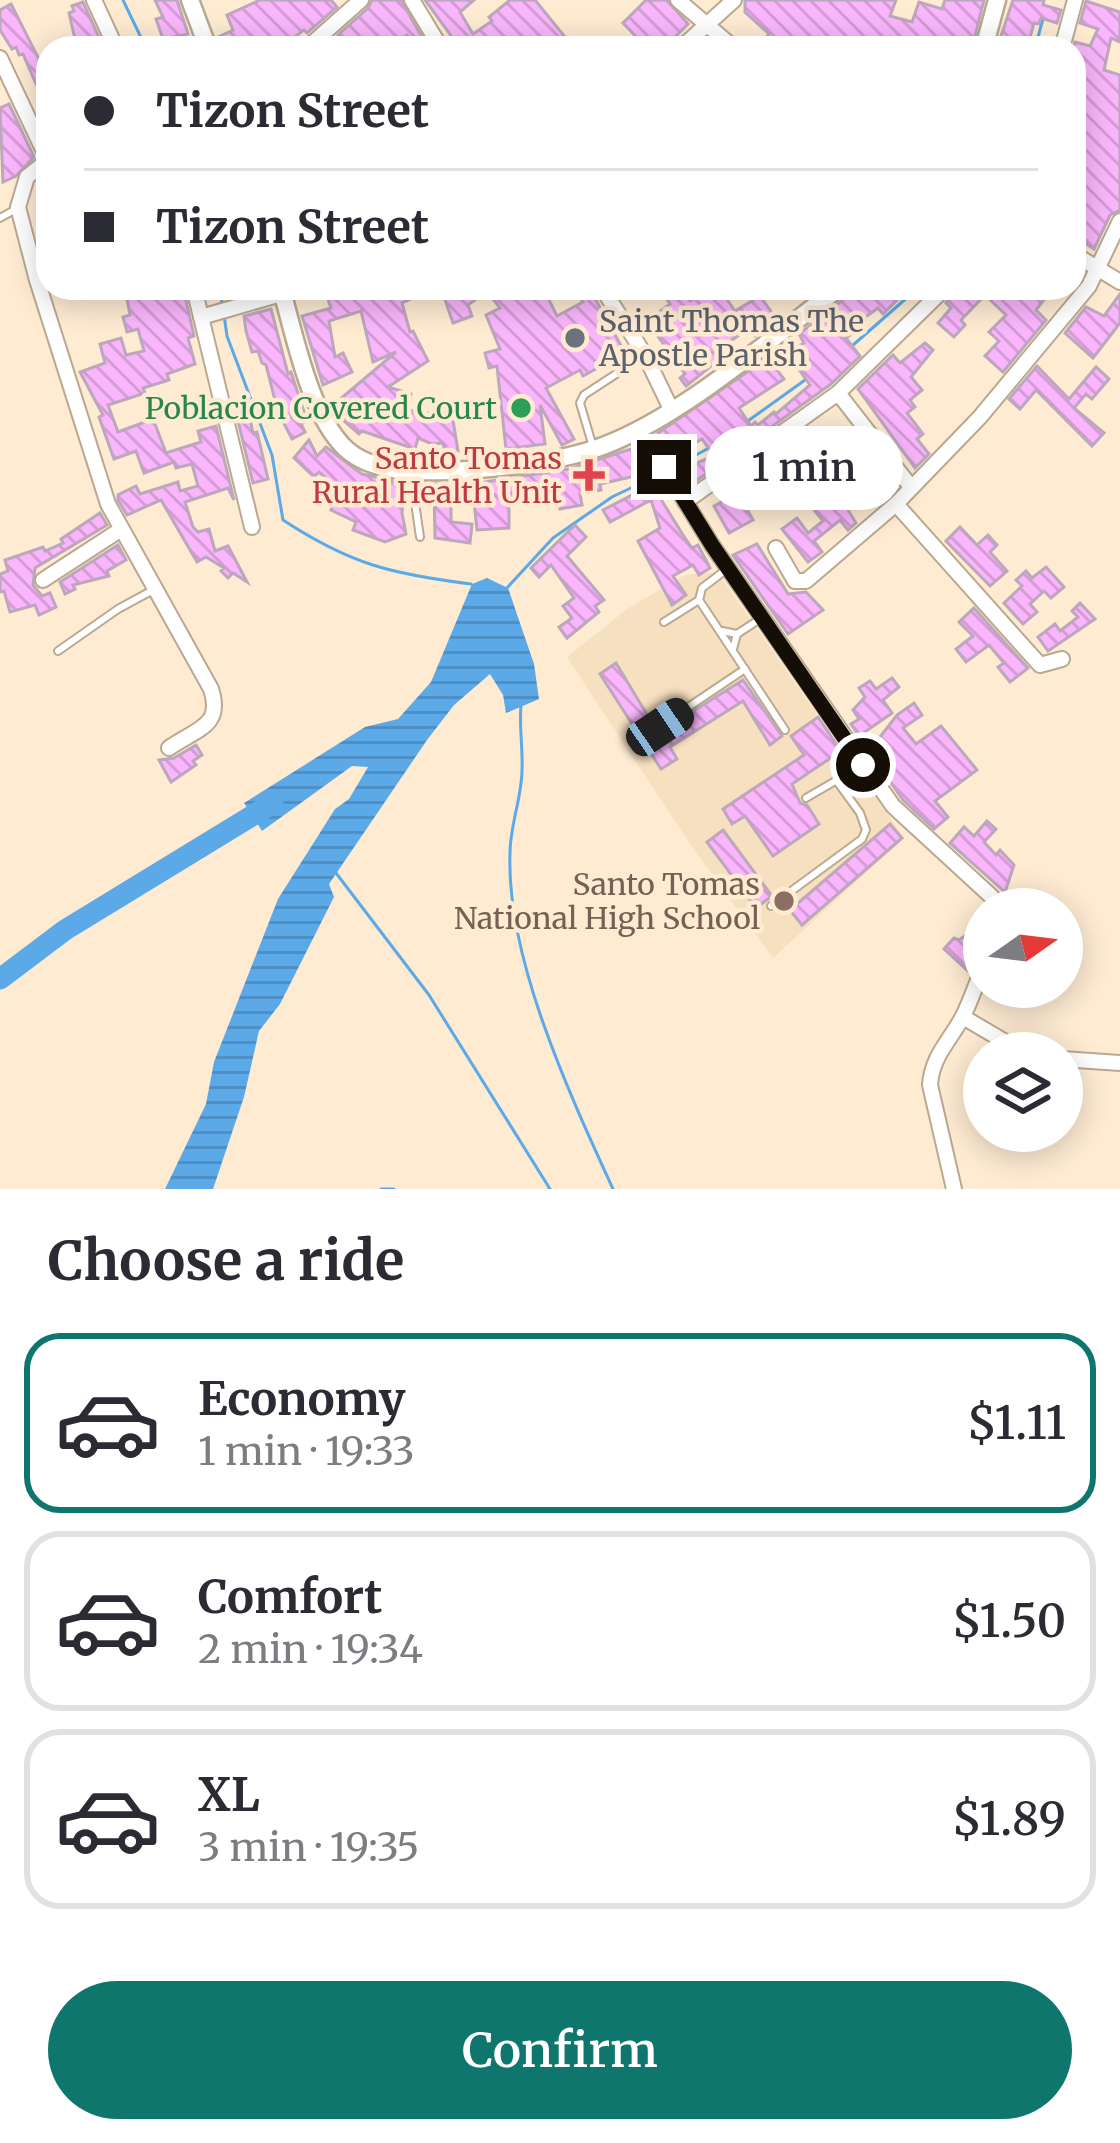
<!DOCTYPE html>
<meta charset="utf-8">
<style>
body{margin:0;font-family:Merriweather,serif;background:#f2f2f3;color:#2b2b33;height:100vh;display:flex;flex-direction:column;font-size:45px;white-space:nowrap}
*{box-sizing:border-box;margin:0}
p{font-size:39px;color:#7c7c81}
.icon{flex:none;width:66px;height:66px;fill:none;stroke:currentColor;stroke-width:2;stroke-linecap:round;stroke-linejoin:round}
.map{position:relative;height:1189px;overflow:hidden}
.sheet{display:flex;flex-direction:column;background:#fff;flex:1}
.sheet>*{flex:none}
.hud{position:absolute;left:36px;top:36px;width:1050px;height:264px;border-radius:36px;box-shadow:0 6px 30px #0003;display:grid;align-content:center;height:264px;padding:0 48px;background:#fff}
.needle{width:78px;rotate:76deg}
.buttons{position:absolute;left:963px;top:888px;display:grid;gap:24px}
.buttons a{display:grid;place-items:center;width:120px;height:120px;border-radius:50%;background:#fff;box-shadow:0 6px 30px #0003;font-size:60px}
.end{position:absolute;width:54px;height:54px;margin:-27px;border:15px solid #140e06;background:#fff;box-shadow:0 0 0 6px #fff}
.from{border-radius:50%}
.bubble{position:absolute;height:84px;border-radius:42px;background:#fff;box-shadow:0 6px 30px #0003;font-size:39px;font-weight:600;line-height:84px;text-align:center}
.car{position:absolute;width:36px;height:72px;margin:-36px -18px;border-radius:15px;box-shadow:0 0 9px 3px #0007;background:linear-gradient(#222 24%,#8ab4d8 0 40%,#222 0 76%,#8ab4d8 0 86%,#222 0)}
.hud b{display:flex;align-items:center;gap:42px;height:114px;font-size:45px}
.hud b+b{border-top:3px solid #e1e1e2}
.hud i{width:30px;height:30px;background:#2b2b33}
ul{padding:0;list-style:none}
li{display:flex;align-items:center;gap:36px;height:180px;margin:0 24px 18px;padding:0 24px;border:6px solid #e1e1e2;border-radius:36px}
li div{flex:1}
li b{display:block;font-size:45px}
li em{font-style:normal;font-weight:600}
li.active{border-color:#0f766e}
li>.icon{width:108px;height:108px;stroke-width:1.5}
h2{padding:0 48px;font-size:54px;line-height:144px}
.cta{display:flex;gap:24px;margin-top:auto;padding:24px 48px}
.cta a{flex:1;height:138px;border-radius:72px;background:#0f766e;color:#fff;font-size:48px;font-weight:600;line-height:138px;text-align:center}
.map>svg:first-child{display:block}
.built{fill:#f7e0c0}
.water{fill:url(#water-rules)}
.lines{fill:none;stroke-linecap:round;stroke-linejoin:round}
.stream{stroke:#5ba9e7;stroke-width:3}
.river{stroke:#5ba9e7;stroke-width:21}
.building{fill:url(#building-back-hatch);stroke:#bca7bd;stroke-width:3}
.service-casing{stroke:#baa991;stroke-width:10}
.minor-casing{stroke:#baa991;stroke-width:18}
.tertiary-casing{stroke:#baa991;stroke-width:21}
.service{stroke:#fff;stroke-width:6}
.minor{stroke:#fff;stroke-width:14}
.tertiary{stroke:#fff;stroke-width:16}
.route{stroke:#140e06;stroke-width:15}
.worship-dot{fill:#6b7280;stroke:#feebd2;stroke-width:4.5}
.leisure-dot{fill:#2e9e5b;stroke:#feebd2;stroke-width:4.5}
.health-dot{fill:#e0444e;stroke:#feebd2;stroke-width:4.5}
.education-dot{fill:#8d6e63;stroke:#feebd2;stroke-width:4.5}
.labels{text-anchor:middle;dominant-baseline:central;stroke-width:9;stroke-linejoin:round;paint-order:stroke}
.worship-label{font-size:30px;fill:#5b616d;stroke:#feebd2;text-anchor:start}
.leisure-label{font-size:30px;fill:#27864d;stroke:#feebd2;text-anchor:end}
.health-label{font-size:30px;fill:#be3a42;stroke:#feebd2;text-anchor:end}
.education-label{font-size:30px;fill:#785e54;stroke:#feebd2;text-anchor:end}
</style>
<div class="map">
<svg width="1120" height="1189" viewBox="0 0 1120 1189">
<defs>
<pattern id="water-rules" width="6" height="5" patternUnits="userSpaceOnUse" patternTransform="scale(3)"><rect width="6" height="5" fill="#5ba9e7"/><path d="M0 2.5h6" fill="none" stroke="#4e90c5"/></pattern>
<pattern id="building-back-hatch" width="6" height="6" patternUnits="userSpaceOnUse" patternTransform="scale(3)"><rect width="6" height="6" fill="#fab6fc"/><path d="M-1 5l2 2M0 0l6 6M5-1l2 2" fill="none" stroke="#d59bd6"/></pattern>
</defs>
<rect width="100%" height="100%" fill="#feebd2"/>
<polygon class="built" points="717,572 904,838 773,958 690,844 567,657 630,607 685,575"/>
<polygon class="water" points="487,578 508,588 534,664 539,699 506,713 503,695 490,674 454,705 427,740 329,884 334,897 280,1004 259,1031 244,1097 213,1189 165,1189 206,1104 214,1062 278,899 335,809 349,799 368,767 352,766 262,831 244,803 365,727 398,719 431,682 472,584"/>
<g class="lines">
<g class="stream">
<polyline points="123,0 146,48"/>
<polyline points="1035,48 1043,19"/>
<polyline points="221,288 222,306"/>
<path d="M224,315L227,336L272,455L283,520C350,564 391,574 471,584"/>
<polyline points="852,346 918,288"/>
<polyline points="745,423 805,380"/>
<polyline points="674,467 707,449"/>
<polyline points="506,589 553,538 612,497 660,474"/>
<path d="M521,705C519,727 523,748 522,770C522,797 510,825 510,853C506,958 570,1095 613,1189"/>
<polyline points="336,873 429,995 550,1189"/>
<polyline points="381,1189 394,1189"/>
</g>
<polyline class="river" points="0,979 65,930 273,803"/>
</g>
<g class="building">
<polygon points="155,0 177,0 188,34 163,39 156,19 163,17"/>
<polygon points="260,0 331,0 337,7 307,33 304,30 280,48 221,48 218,37 233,30 227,15"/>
<polygon points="372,0 401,0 428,48 416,48 407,35 392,44 395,48 345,48 338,35 368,8"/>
<polygon points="425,0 474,0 460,12 473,34 492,21 489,17 510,0 535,0 574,48 514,48 505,37 489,48 460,48"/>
<polygon points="646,0 667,0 688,24 664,48 647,48 623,23"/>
<polygon points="745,0 896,0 890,16 912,22 919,2 942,9 945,0 984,0 972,48 935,48 918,42 916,48 888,40 883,48 758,48 769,34 745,12"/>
<polygon points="1013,0 1044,0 1043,5 1061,10 1057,23 1041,18 1039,24 1034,23 1027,48 997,48"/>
<polygon points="1086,1 1120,12 1120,42 1111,38 1104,70 1120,75 1120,210 1110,215 1094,249 1074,236 1074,203 1081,189 1074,186 1074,47 1075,42 1090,46 1098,29 1080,23"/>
<polygon points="83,2 101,42 77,48 69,13 74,11 72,6"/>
<polygon points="11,4 48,77 48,90 40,93 23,54 19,55 16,47 12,49 0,30 0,10"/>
<polygon points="9,104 34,157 16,176 3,182 0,108"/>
<polygon points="125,288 183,288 194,336 188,338 195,364 167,374 169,380 143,388 145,393 108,405 118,432 153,419 166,453 201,442 198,431 216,426 234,500 228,488 185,502 193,527 198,532 209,529 215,551 228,546 247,582 233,573 228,578 221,571 224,568 206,557 197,562 161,500 127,515 118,500 118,495 136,486 140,494 178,482 180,491 198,486 192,464 176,468 174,462 144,473 136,451 114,459 99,417 103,415 80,372 105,363 100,344 121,338 126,355 144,351 138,329 127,332 123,317 130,315"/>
<polygon points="342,288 434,288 402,303 410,332 413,331 428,361 388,387 411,394 406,409 425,414 451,408 458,451 445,453 443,443 432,444 418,438 415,449 362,431 359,434 336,414 332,406 396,352 373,362 361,311 329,321 335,357 343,353 352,372 323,385 302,316 331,308 326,294"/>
<polygon points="441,288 565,288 548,298 557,316 583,302 580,297 591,291 625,353 583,376 580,370 546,388 574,439 562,445 540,405 545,444 506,449 497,366 489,368 485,353 500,349 486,315 500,308 487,291 468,305 472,316 453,323"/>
<polygon points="659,288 675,288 681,297 685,294 690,301 708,288 719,288 735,311 760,296 777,320 755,336 749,328 728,343 721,349 725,355 686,386 680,378 685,374 647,321 670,304"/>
<polygon points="858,288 909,288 883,314 878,308 857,323 860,328 846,338 860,356 831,384 689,486 679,470 714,456 702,439 671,457 658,433 768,358 784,379 739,408 751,426 755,422 758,425 774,412 776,414 810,385 783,347 791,340 796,348 804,343 799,334"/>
<polygon points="958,288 1046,288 1042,294 1046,297 1036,310 1046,320 1003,372 985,356 999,341 989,332 1006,315 985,295 961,320 965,325 954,337 938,323 951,308 946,303"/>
<polygon points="1120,294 1120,323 1093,358 1065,333 1086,307 1104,316"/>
<polygon points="271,309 288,374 291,372 307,421 301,424 305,432 292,439 278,412 266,365 262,363 258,351 252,352 246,331 244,316"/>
<polygon points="925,343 933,350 911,377 922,390 910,400 915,407 907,413 923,434 917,439 929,454 915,468 858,389 893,355 900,363"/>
<polygon points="1037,366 1069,399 1096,367 1109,379 1092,399 1086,394 1074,408 1104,433 1092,446 1036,390 1020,409 1009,399"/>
<polygon points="250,419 253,433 257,432 268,479 253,483 238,421"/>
<polygon points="309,440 317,456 326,447 362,474 405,483 402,513 406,534 385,542 353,530 356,522 331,510 340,490 319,472 314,477 294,458"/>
<polygon points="634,448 650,468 635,476 600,484 601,490 580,494 582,505 560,509 557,495 509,502 509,528 477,530 472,484 569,469"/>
<polygon points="865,467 874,479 859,490 864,498 848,510 856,523 848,530 840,520 814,541 822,552 808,562 782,529 797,518 808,533 823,521 814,510"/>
<polygon points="657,482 662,501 683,535 692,548 698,545 710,568 699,575 693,565 673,576 686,595 672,605 638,541 660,528 651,500 610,522 603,510"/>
<polygon points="434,484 451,484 451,522 472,524 470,543 435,538"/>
<polygon points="738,493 753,520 729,533 714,506"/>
<polygon points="100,513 107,525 35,568 33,585 42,596 50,593 56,607 39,615 35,605 10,612 4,591 0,592 0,574 8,571 5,560 43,547 45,551 63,543 61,539"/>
<polygon points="575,525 586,537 567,556 604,600 595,606 599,612 567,638 559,627 572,618 563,606 574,598 551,565 539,577 531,568"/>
<polygon points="960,527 977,545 988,535 997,545 990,552 1007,571 990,586 946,541"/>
<polygon points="757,544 788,594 806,592 823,610 788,634 733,555"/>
<polygon points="118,545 126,560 107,571 109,576 73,585 75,589 65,594 60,582"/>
<polygon points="1046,567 1064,587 1051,598 1044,591 1030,604 1037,612 1023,624 1004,603 1022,586 1016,580 1026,571 1032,578"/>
<polygon points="1080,603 1095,619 1048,651 1038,637 1055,624 1060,631 1078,617 1072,611"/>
<polygon points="974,608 1028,668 1010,682 998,667 1004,663 989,645 966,662 956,649 973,636 959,622"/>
<polygon points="616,663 658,733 743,680 782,736 770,745 743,701 670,747 677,759 661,769 600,674"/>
<polygon points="892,678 899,687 883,700 892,713 859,736 851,724 859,719 853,710 865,697 859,688 870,681 876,689"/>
<polygon points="914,703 922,715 903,728 916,744 941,726 977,770 935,801 948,817 934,829 903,800 869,751 897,715"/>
<polygon points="818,717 841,751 792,784 800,803 807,805 819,824 773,856 745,816 732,824 723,809 804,755 791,736"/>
<polygon points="196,745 202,755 193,761 196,765 171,782 159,760 174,758"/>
<polygon points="987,821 996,829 984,842 996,855 1000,850 1014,865 1005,892 950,843 964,827 974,836"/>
<polygon points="890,824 902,838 802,925 790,910"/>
<polygon points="723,830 772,896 756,908 707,842"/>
<polygon points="984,914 984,952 976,956 969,972 944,949 954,938 959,940 973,930 977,935 974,916"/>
</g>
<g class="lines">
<defs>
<g id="service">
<polyline points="0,218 18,208"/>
<polyline points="593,447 580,403 584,395 642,357"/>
<polyline points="411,475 420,537"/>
<polyline points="699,600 785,730"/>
<polyline points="664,622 699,600 702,588 727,569"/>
<polyline points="722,631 737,634 733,649"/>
<polyline points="737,634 760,619"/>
<polyline points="58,651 118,609 153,590"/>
<polyline points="660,726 745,669"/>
<polyline points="806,798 863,765"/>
<polyline points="771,906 862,839 866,830 860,813 836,780"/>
</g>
<g id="minor">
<polyline points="94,0 116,48"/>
<polyline points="412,0 441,48"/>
<polyline points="678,0 734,48"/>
<polyline points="307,48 361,0"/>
<polyline points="681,48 734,0"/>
<polyline points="1062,48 1075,0"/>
<polyline points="0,58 48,160"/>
<path d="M48,160L27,177L18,207L37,280L108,504L211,689C223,726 198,728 169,748"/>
<polyline points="1074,254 1120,282"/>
<polyline points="194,288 252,527"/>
<polyline points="602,288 645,355 672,411"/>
<polyline points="201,317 302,288"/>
<polyline points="838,393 911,487"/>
<polyline points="635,431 664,467 712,545 893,806 992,897 997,909"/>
<polyline points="685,502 838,393 945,288"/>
<polyline points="896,504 1040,665 1062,659"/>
<polyline points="776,548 795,581 806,581 896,504 980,417 1089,286 1120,221"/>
<polyline points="43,580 120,530"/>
<polyline points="963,1017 1024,1053"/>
<polyline points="1062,1059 1120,1063"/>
<path d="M954,1189L930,1085C932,1054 953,1038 965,1012C972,997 978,980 984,964"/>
</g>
<g id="tertiary">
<polyline points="190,0 208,48"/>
<polyline points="984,48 997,0"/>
<path d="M281,288C295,336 309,413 345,448C371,473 417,472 450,471C499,468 557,463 603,446C683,416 769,339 839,288"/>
</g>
</defs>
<use href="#service" class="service-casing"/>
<use href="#minor" class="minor-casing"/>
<use href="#tertiary" class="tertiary-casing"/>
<use href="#service" class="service"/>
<use href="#minor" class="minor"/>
<use href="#tertiary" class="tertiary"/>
</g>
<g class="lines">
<polyline class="route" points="664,467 712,545 863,765"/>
</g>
<circle class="worship-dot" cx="575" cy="338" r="12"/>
<circle class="leisure-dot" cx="521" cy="408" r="12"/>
<path class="health-dot" d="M583 457h12v12h12v12h-12v12h-12v-12h-12v-12h12z"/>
<circle class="education-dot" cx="784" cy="901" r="12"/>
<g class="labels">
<g class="worship-label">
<text x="599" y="321">Saint Thomas The<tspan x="599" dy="34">Apostle Parish</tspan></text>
</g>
<g class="leisure-label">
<text x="497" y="408">Poblacion Covered Court</text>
</g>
<g class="health-label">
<text x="562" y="458">Santo Tomas<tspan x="562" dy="34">Rural Health Unit</tspan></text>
</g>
<g class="education-label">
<text x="760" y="884">Santo Tomas<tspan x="760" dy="34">National High School</tspan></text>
</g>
</g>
</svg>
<div class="buttons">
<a><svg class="needle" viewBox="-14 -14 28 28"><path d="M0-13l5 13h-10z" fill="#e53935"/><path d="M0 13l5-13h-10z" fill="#7c7c81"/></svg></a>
<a><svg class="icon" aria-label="layers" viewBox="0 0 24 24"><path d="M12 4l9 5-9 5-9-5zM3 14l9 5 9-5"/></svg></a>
</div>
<i class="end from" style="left:863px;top:765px"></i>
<i class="end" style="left:664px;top:467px"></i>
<div class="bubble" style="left:705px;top:426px;width:198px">1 min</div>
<i class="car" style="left:660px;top:727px;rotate:56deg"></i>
<div class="hud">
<b><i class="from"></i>Tizon Street</b>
<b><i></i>Tizon Street</b>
</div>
</div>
<section class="sheet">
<h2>Choose a ride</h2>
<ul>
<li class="active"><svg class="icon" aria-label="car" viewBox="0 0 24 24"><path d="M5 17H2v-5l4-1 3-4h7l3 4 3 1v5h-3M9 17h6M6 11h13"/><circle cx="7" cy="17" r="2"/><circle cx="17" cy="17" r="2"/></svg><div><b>Economy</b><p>1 min · 19:33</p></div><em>$1.11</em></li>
<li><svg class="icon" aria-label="car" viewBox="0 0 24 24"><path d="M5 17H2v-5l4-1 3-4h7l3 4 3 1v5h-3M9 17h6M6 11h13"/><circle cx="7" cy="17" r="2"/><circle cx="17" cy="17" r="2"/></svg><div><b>Comfort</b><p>2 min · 19:34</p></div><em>$1.50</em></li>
<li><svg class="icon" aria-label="car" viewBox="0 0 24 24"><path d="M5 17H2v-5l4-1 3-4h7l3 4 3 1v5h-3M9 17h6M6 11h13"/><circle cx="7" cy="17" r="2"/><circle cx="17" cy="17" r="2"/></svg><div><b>XL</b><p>3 min · 19:35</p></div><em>$1.89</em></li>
</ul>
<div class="cta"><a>Confirm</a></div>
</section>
